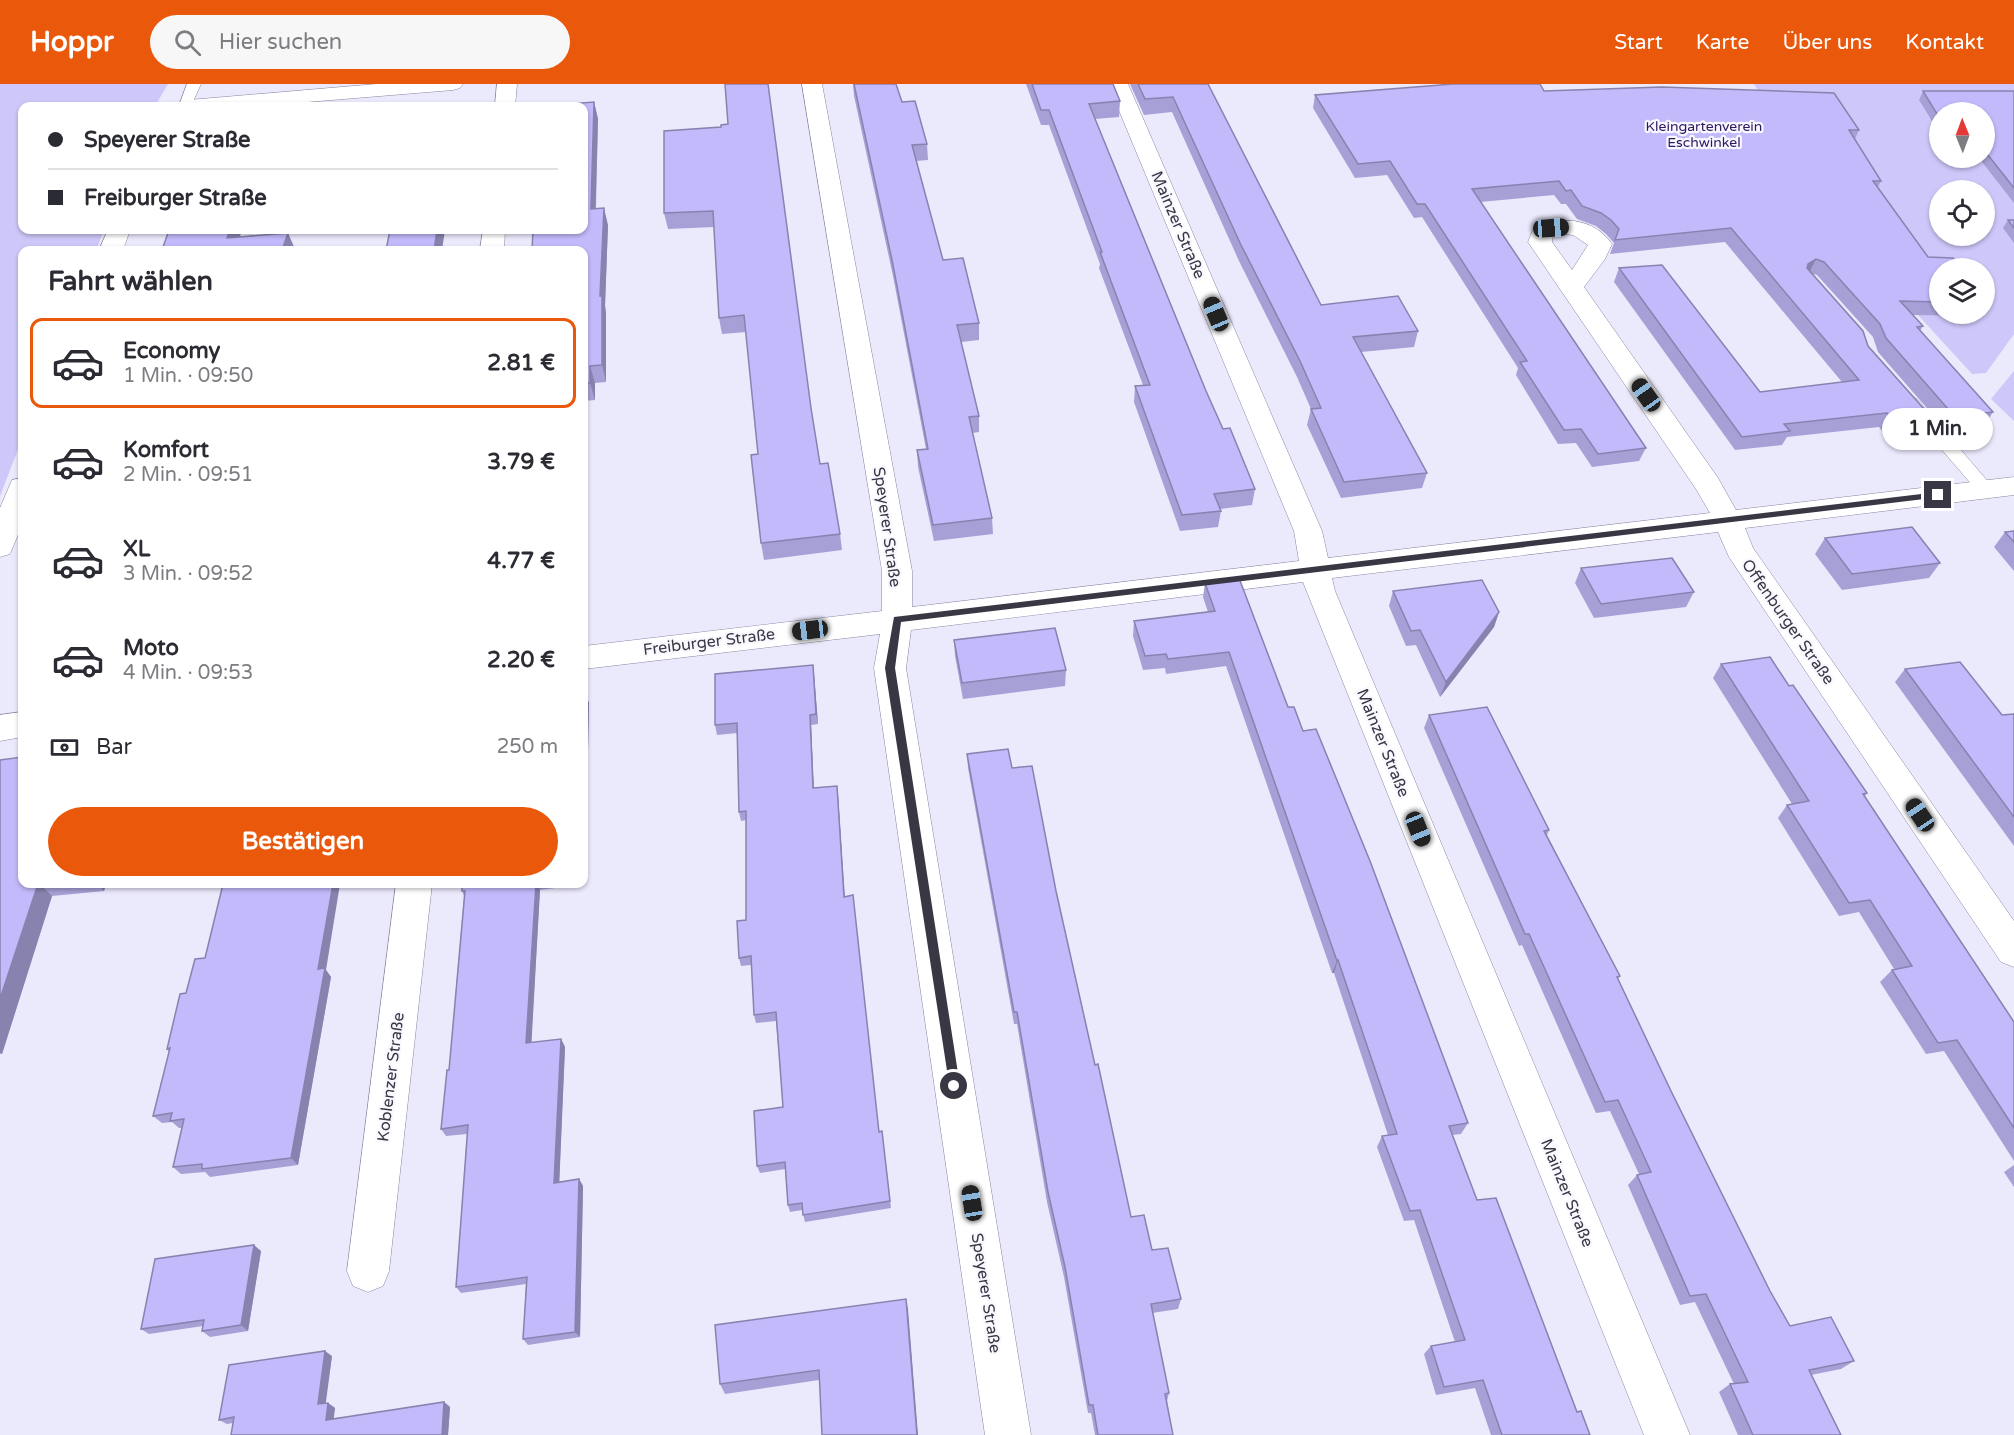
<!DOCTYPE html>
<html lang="de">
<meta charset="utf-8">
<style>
body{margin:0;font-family:"Varela Round",sans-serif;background:#f7f7f7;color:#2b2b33;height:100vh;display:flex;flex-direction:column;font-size:22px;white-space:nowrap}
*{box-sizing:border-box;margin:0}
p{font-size:20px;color:#7c7c81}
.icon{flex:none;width:33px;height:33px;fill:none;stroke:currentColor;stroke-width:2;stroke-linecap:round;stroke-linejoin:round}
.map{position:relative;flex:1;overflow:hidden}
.sheet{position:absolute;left:18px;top:162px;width:570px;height:642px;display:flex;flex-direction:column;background:#fff;border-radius:12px;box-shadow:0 2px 4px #0004}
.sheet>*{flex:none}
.guide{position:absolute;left:18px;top:18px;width:570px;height:132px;border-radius:12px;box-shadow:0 2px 4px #0004;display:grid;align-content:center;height:132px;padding:0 30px;background:#fff}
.needle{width:39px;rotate:359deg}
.fabs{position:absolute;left:1929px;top:18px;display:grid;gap:12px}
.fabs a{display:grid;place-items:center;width:66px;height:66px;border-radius:50%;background:#fff;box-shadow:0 2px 4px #0004;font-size:30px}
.end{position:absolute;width:27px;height:27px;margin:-14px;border:8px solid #393743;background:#fff;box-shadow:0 0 0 3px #fff}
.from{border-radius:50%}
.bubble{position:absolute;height:42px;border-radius:21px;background:#fff;box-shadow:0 2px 4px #0004;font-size:20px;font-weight:700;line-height:42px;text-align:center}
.car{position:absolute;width:18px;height:36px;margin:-18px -9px;border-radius:8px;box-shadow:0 0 4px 2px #0007;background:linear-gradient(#222 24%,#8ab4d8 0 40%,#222 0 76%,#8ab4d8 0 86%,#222 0)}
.guide b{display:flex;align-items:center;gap:21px;height:57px;font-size:22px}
.guide b+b{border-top:2px solid #e1e1e2}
.guide i{width:15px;height:15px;background:#2b2b33}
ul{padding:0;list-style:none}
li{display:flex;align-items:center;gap:18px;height:90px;margin:0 12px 9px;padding:0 18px;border:3px solid transparent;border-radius:12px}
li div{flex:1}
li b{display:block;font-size:22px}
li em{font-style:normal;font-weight:700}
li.on{border-color:#ea580c}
li>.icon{width:54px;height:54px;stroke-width:1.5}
h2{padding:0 30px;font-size:27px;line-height:72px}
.pay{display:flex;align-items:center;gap:15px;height:66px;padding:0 30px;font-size:22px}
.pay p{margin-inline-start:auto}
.button{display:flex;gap:12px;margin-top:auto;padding:12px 30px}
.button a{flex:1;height:69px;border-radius:36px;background:#ea580c;color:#fff;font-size:24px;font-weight:700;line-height:69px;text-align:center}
header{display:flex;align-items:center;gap:36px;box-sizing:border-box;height:84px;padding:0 30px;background:#ea580c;color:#fff}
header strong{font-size:28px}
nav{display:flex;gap:33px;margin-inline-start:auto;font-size:21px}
.search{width:420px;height:54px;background:#f7f7f7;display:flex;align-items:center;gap:15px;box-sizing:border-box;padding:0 21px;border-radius:33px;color:#7c7c81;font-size:22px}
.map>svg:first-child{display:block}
.green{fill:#cec8fa;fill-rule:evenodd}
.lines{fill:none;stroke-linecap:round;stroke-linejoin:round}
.service-casing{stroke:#8885a1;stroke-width:1}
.minor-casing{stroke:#8885a1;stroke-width:1}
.service{fill:#fff;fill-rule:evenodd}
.minor{fill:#fff;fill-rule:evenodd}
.wall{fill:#a7a0d7}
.shaded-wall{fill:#8882af}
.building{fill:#c2bafa;stroke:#8882af;stroke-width:1.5}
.route{fill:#393743}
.labels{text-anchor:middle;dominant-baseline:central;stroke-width:4.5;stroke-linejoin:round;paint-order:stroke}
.far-park-label{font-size:14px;fill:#2e1961;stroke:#f8f8fe}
.street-label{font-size:16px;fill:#393743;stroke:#f8f8fe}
</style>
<header>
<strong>Hoppr</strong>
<div class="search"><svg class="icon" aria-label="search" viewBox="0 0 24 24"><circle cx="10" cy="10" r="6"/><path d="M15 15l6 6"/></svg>Hier suchen</div>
<nav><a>Start</a><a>Karte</a><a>Über uns</a><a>Kontakt</a></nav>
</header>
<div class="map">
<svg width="2014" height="1351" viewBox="0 0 2014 1351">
<rect width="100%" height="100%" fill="#ebe9fc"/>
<g class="green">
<polygon points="0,0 168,0 155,22 22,22 22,146 104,146 96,166 22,166 22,355 0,412"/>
<path d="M1754,0H2014V250L1986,289L1972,290L1852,159ZM1940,28H1984V74H1940ZM1940,106H1984V152H1940ZM1940,184H1984V230H1940Z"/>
<polygon points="2014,287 2014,337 1991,315"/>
</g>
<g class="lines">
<defs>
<g id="service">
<polygon points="187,0 201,0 191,22 179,22"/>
<polygon points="1911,314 1917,315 1991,401 1994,405 1991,409 1979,409 1905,323 1903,319 1905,315"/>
</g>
<g id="minor">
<polygon points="377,0 463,0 460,4 453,6 259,22 178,22 181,17 189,16"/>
<polygon points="497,0 517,0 515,22 495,22"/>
<path d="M802,0H822L912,487V523L1299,477L1294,447L1108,0H1128L1322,447L1328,474L1710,429L1696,405L1528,158L1533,146C1560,131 1593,133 1612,160L1605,175L1584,203L1718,394L1736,426L2014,393V411L1745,444L1753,464L2014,837V883L2001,878L1729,473L1718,448L1332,494L1335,507L1690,1351H1644L1303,498L911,546L906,584L1031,1351H985L874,584L880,550L584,585V562L882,527V487ZM1564,150L1573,151L1588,161L1572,186L1552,158V154Z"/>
<polygon points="108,146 130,146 123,166 99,166"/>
<polygon points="483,146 505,146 504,166 480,166"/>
<polygon points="22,394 22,441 10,470 0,473 0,424 12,396"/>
<polygon points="22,628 22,653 0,657 0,631"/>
<polygon points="396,800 432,800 389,1187 383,1202 368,1208 353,1202 347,1187"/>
</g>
</defs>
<use href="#service" class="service-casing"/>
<use href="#minor" class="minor-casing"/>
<use href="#service" class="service"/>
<use href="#minor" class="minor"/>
</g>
<g class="wall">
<polygon points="853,0 902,18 927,60 928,76 916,77 943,176 979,239 979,256 961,258 979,332 979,348 972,349 992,434 993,450 934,457 918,383 917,366 926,365 893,192 854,12"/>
<polygon points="1026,0 1113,0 1120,17 1119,33 1095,35 1206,307 1223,345 1255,405 1252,421 1220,425 1221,427 1218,443 1180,447 1134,318 1135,302 1143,301 1099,184 1100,180 1049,41 1041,41"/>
<polygon points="1130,0 1208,0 1321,221 1418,247 1414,263 1361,268 1427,389 1422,404 1341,414 1307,341 1311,325 1297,293 1239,177 1172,28 1144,31"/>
<polygon points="1544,7 1859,46 1855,55 1881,97 1878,103 1928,173 1940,184 1940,230 1978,230 1976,232 1913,231 1923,242 1920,247 1993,328 1984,342 1946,346 1878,268 1873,253 1817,191 1813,190 1868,262 1933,335 1924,349 1887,353 1879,343 1787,353 1782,361 1735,366 1614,198 1619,184 1760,308 1842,298 1725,158 1610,170 1614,159 1606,150 1596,142 1577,135 1566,120 1561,120 1554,111 1480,118 1646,364 1639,377 1592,383 1576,359 1558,360 1516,291 1518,284 1422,133 1414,134 1387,91 1355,94 1313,24 1315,11"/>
<polygon points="1923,7 2014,7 2014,119 1979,74 1984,74 1984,28 1940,28 1940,50 1919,16"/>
<polygon points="594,18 598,35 596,125 608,141 605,222 606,229 606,298 595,299 595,316 584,317 584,166"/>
<polygon points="721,43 811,324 820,380 840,450 842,466 764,476 761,459 758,370 746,248 722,250 719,234 714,143 668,145 664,129"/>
<polygon points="2008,136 2014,136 2014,159 2003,144"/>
<polygon points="2014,447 2014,487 1994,463 2005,448"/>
<polygon points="1825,454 1940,479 1929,494 1842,506 1815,470"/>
<polygon points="1581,484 1694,508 1686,523 1594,534 1575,499"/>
<polygon points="1205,499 1303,647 1468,1039 1461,1050 1452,1051 1477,1116 1577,1328 1590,1351 1491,1351 1475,1304 1436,1311 1424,1270 1431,1262 1455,1258 1414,1136 1404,1137 1377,1063 1382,1052 1388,1051 1334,889 1332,889 1226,582 1166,590 1165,584 1143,586 1133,552 1134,537 1208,528 1203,513"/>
<polygon points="1393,507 1499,528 1494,543 1440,613 1416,561 1406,562 1389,522"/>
<polygon points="954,556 1066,586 1065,602 963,615 955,572"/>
<polygon points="1721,580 1789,602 1867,709 1865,712 2014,938 2014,1077 1944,967 1926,970 1880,898 1892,886 1894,885 1859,828 1839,832 1778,734 1787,721 1792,720 1713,594"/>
<polygon points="1905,585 2002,631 2014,630 2014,762 1895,598"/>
<polygon points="814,590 818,640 811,641 814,704 838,711 845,813 879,1048 883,1055 891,1124 805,1138 802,1126 790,1128 788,1121 785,1085 760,1089 757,1082 783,1023 776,937 756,939 754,931 751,881 741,882 739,874 746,836 746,736 741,737 739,728 737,649 717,651 715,641"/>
<polygon points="584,610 589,619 588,666 584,666"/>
<polygon points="1429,631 1549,746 1547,751 1620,892 1618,895 1671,1007 1770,1207 1790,1242 1854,1277 1841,1285 1811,1291 1841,1351 1738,1351 1719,1308 1730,1300 1734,1300 1695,1218 1680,1221 1628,1101 1637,1091 1639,1090 1610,1027 1596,1029 1522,861 1519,862 1424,644"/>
<polygon points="967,670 1012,684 1056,807 1095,981 1131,1133 1152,1166 1181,1215 1178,1225 1152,1229 1169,1309 1167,1317 1173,1351 1095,1351 1091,1329 1088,1329 1064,1193 1047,1118 1017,940 1014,940 968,684"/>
<polygon points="0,676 22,800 106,800 104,807 52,812 2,970 0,970"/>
<polygon points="462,800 555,800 555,804 540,806 531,959 561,955 565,963 559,1098 579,1095 583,1102 580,1253 528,1261 523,1255 526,1200 461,1209 456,1203 467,1050 446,1052 441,1045 449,986 464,812 462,807"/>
<polygon points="205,874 326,886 331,893 298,1081 210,1093 205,1088 181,1090 173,1083 182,1044 179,1044 172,1038 162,1039 153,1032 169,968 167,965 186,909"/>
<polygon points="2014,1081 2014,1103 2004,1088"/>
<polygon points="261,1167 248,1247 210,1253 202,1247 203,1242 149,1250 141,1245"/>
<polygon points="908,1225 819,1296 725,1310 720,1300"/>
<polygon points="332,1272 325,1319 328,1319 335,1324 333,1335 444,1318 450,1323 448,1351 231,1351 233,1339 227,1340 219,1336"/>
</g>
<g class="shaded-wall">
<polygon points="594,18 598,35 595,141 591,125"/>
<polygon points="604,124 608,141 605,222 606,229 606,298 602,281 600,212"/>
<polygon points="230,146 242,146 236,166 227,154"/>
<polygon points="437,146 445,146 442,166 434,166"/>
<polygon points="288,149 295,165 294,166 282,166"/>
<polygon points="1816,175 1809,189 1801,194 1808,180"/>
<polygon points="590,282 595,299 595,316 590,299"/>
<polygon points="1499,528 1494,543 1440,613 1446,598"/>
<polygon points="813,581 814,590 818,640 816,630"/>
<polygon points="586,610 589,619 588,666 584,657"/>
<polygon points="810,631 811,641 814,714 813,704"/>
<polygon points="837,702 838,711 845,821 844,813"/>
<polygon points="38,800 40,800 52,812 2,970 0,968 0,915"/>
<polygon points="97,800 106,800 104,807"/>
<polygon points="333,800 340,800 326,886 331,893 298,1081 291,1074 318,885"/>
<polygon points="536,800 538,800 540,806 531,967 526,959"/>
<polygon points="1338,876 1334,889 1332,889 1337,877"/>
<polygon points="561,955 565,963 559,1106 554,1099"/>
<polygon points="579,1095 583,1102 580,1253 575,1248"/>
<polygon points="254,1161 261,1167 248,1247 241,1241"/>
<polygon points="906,1215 908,1225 918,1351 917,1351"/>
<polygon points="325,1267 332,1272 325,1325 318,1320"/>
<polygon points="444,1318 450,1323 448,1351 442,1351"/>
<polygon points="328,1319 335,1324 333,1341 326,1336"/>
</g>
<g class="building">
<polygon points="725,0 768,0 811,324 820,380 828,379 840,450 761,459 751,371 758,370 744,231 719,234 713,127 664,129 664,47 721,43 721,41 728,40"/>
<polygon points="854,0 896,0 902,18 915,17 927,60 912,61 943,176 963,174 979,239 957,241 979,332 969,333 992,434 933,441 917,366 928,365 892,176"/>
<polygon points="1032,0 1113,0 1120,17 1089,20 1206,307 1223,345 1230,344 1255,405 1214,410 1221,427 1182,431 1135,302 1150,301 1100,168 1102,168 1049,26 1041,26"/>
<polygon points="1138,0 1208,0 1321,221 1398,212 1418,247 1353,253 1427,389 1344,398 1311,325 1321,324 1300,277 1241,161 1173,13 1145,15"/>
<polygon points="1453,0 1540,0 1544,7 1662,3 1834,9 1859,46 1849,46 1881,97 1873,97 1928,173 1953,174 1961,184 1940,184 1940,218 1900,217 1923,242 1917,243 1993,328 1955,333 1886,254 1880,240 1824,178 1816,175 1808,180 1807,184 1863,247 1868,262 1933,335 1896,339 1887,329 1784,340 1790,347 1742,353 1619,184 1662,181 1760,308 1859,296 1731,144 1615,156 1619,145 1611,136 1601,129 1582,122 1571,106 1566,107 1559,97 1472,105 1646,364 1598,370 1581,345 1564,346 1520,278 1527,277 1425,120 1417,120 1390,77 1358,80 1315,11"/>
<polygon points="1923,7 2014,7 2014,104 1984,66 1984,28 1940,28 1940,35"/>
<polygon points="594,18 591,125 604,124 600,212 602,212 602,281 590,282 590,299 584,299 584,166 532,166 533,146 584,146 584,22 543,22"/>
<polygon points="2008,136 2014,136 2014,144"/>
<polygon points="169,146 230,146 227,154 288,149 282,166 162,166"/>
<polygon points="390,146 437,146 434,166 386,166"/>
<polygon points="1912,443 1940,479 1852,490 1825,454"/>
<polygon points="2014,447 2014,458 2005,448"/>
<polygon points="1672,474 1694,508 1601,520 1581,484"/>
<polygon points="1239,494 1288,623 1294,623 1303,647 1316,645 1370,777 1468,1039 1449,1042 1477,1116 1496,1114 1577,1328 1581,1327 1590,1351 1502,1351 1483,1296 1444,1303 1431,1262 1465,1256 1420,1126 1410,1127 1382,1052 1397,1050 1338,876 1337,877 1229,568 1168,575 1166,570 1145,572 1134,537 1215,527 1205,499"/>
<polygon points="1482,496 1499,528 1446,598 1420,546 1411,547 1393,507"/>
<polygon points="1055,544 1066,586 962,599 954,556"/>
<polygon points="1770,573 1789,602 1793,601 1867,709 1863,710 2014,938 2014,1044 1957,956 1938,959 1892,886 1912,882 1870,816 1849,819 1787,721 1809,717 1721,580"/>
<polygon points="1960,578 2002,631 2014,630 2014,733 1905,585"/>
<polygon points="813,581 816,630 810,631 813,704 837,702 844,813 853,811 879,1048 882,1047 890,1117 803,1131 802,1119 788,1121 785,1078 757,1082 754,1027 783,1023 776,928 754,931 751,872 739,874 737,837 746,836 746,727 739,728 737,639 715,641 715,590"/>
<polygon points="584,610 586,610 584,657"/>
<polygon points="1487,623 1549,746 1544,747 1620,892 1617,893 1671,1007 1770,1207 1790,1242 1831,1233 1854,1277 1809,1286 1841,1351 1753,1351 1730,1300 1748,1298 1706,1210 1690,1212 1637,1091 1651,1088 1618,1016 1605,1018 1529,850 1525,850 1429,631"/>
<polygon points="1008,665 1012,684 1032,682 1056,807 1095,981 1098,980 1131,1133 1144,1131 1152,1166 1168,1164 1181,1215 1151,1220 1169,1309 1165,1310 1173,1351 1098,1351 1093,1321 1089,1321 1065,1183 1048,1108 1017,928 1014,928 967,670"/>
<polygon points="22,673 22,800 38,800 0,915 0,676"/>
<polygon points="223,800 333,800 318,885 325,884 291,1074 202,1085 202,1080 173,1083 184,1035 170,1037 172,1029 153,1032 170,964 167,965 180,910 186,909 195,875 205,874"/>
<polygon points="462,800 536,800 526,959 561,955 554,1099 579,1095 575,1248 523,1255 527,1193 456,1203 468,1041 441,1045 447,986 449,986 465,807 462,807"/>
<polygon points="254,1161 241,1241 202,1247 204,1236 141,1245 155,1175"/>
<polygon points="906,1215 917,1351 822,1351 819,1286 720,1300 715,1241"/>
<polygon points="325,1267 318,1320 328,1319 326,1336 444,1318 442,1351 231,1351 234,1333 219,1336 229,1281"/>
</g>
<polygon class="route" points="1938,408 1942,411 1941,413 901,538 895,584 960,1002 954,1008 950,1006 885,584 894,533"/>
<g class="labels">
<g class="far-park-label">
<text x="1704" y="42">Kleingartenverein<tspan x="1704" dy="16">Eschwinkel</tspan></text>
</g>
<g class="street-label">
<text transform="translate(1178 141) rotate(67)">Mainzer Straße</text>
<text transform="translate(887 443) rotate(82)">Speyerer Straße</text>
<text transform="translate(1788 538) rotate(55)">Offenburger Straße</text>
<text transform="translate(709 558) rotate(-7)">Freiburger Straße</text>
<text transform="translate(1383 659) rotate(68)">Mainzer Straße</text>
<text transform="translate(391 993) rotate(-83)">Koblenzer Straße</text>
<text transform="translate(1567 1109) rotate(68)">Mainzer Straße</text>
<text transform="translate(986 1209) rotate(81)">Speyerer Straße</text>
</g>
</g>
</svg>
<div class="fabs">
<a><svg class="needle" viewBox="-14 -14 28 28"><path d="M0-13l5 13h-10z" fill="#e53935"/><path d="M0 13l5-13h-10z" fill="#7c7c81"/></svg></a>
<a><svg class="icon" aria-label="locate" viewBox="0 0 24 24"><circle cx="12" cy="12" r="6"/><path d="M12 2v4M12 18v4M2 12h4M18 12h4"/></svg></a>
<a><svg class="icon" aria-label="layers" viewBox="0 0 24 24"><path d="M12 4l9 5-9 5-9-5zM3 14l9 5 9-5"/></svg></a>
</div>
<i class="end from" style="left:954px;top:1002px"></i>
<i class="end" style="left:1938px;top:411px"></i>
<div class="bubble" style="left:1882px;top:324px;width:111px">1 Min.</div>
<i class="car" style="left:1551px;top:144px;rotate:86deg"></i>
<i class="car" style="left:1216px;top:230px;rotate:337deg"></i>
<i class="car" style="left:1646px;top:311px;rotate:325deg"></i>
<i class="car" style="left:810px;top:546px;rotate:263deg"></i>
<i class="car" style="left:1920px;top:731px;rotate:326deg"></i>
<i class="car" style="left:1418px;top:745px;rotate:158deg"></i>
<i class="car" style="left:972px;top:1119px;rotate:351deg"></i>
<div class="guide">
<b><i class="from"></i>Speyerer Straße</b>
<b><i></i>Freiburger Straße</b>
</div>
<section class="sheet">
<h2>Fahrt wählen</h2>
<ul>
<li class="on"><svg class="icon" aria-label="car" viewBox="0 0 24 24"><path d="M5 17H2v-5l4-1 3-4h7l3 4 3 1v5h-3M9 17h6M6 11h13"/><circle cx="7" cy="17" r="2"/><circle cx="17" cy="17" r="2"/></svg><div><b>Economy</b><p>1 Min. · 09:50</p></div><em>2.81 €</em></li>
<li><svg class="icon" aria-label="car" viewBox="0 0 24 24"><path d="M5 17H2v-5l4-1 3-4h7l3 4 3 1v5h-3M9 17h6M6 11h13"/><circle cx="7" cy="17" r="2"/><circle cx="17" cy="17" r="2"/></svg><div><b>Komfort</b><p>2 Min. · 09:51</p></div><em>3.79 €</em></li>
<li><svg class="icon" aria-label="car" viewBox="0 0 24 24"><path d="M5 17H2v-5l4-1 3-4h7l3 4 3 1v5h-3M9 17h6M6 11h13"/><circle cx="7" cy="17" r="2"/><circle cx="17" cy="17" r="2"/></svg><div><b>XL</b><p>3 Min. · 09:52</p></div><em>4.77 €</em></li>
<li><svg class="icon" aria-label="car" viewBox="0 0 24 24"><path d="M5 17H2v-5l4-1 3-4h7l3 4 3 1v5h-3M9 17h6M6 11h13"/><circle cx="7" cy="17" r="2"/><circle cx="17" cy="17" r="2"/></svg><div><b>Moto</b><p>4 Min. · 09:53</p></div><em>2.20 €</em></li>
</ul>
<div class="pay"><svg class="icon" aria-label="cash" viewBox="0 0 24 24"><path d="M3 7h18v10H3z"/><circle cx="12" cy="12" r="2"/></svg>Bar<p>250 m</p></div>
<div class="button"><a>Bestätigen</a></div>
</section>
</div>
